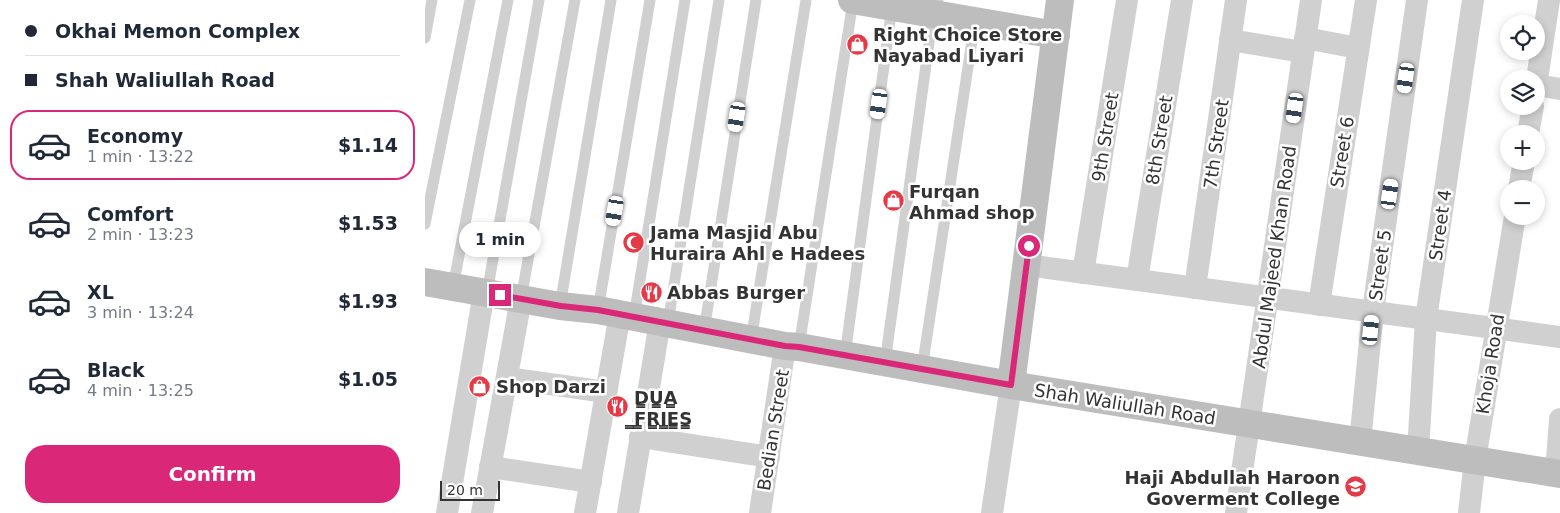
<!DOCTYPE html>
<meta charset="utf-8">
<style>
body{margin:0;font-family:"DejaVu Sans",sans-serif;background:#f6f6f7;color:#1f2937;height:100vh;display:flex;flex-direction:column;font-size:19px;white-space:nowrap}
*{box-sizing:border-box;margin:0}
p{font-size:16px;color:#747a83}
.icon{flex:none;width:28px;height:28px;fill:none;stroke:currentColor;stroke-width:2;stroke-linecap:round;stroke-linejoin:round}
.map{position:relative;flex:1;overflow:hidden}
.side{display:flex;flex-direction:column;background:#fff;width:425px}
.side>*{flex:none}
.top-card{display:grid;align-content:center;height:110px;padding:0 25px;background:#fff}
.fabs{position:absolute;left:1075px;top:15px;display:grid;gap:10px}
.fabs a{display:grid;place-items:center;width:45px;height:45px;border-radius:50%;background:#fff;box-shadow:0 2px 8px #0003;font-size:25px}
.scale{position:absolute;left:15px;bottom:12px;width:60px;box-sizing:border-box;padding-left:5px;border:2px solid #333;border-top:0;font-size:14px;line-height:18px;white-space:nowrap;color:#333;-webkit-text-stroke:4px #fff;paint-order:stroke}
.end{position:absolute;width:22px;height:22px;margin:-11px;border:6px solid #db2777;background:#fff;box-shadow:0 0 0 2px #fff}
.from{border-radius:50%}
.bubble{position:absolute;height:35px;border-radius:18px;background:#fff;box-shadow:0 2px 8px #0003;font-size:16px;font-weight:700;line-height:35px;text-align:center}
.car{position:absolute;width:15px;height:30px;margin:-15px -8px;border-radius:6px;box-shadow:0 0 4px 1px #0007;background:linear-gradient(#fff 24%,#345 0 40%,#fff 0 76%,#345 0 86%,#fff 0)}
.top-card b{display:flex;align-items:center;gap:18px;height:48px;font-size:19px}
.top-card b+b{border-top:1px solid #e0e1e3}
.top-card i{width:12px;height:12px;background:#1f2937}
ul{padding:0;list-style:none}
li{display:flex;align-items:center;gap:15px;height:70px;margin:0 10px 8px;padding:0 15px;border:2px solid transparent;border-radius:20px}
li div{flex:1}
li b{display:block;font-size:19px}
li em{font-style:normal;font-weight:700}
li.current{border-color:#db2777}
li>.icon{width:45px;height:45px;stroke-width:1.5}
.button{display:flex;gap:10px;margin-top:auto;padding:10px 25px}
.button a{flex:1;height:58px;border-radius:20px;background:#db2777;color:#fff;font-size:20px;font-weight:700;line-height:58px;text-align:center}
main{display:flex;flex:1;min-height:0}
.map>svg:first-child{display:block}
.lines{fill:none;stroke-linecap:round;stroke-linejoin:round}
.lane{stroke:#d0d0d0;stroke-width:11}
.street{stroke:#d0d0d0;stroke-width:22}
.secondary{stroke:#bdbdbd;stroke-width:28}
.route{stroke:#db2777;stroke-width:6}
.labels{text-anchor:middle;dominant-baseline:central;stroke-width:5;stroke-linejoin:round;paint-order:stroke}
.poi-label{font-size:18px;font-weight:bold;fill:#333;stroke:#fff;text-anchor:start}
.street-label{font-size:18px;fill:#333;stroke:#fff}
</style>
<main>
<section class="side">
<div class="top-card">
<b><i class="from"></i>Okhai Memon Complex</b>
<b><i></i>Shah Waliullah Road</b>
</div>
<ul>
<li class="current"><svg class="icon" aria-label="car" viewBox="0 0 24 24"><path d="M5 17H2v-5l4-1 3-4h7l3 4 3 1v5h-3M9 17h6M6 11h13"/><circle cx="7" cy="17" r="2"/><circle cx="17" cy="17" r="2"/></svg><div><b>Economy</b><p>1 min · 13:22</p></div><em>$1.14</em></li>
<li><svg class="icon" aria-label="car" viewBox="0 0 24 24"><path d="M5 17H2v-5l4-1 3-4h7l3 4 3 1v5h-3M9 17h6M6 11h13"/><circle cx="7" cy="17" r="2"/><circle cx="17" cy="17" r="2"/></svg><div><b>Comfort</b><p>2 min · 13:23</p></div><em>$1.53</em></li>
<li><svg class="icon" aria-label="car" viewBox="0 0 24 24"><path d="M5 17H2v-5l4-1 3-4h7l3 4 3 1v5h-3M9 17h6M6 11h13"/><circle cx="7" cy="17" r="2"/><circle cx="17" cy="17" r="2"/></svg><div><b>XL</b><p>3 min · 13:24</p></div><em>$1.93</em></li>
<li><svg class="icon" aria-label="car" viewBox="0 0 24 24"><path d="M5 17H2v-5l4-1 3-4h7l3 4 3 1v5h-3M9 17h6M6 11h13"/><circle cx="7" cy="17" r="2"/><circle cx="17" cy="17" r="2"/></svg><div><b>Black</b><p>4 min · 13:25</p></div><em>$1.05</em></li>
</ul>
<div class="button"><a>Confirm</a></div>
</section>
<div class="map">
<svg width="1135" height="513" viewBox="0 0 1135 513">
<rect width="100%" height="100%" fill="#fff"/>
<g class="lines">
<g class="lane">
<polyline points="0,38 7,0"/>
<polyline points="0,224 45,0"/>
<polyline points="28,287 83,0"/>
<polyline points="62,293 114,0"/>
<polyline points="96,299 150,0"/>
<polyline points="135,306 186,0"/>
<polyline points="173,310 225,0"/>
<polyline points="209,317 260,0"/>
<polyline points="243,323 294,0"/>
<polyline points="279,331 331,0"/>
<polyline points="326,340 381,0"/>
<polyline points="374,347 428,1"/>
<polyline points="420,356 467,6"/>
<polyline points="460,363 508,14 513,0"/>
<polyline points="497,369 550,21"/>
</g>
<g class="street">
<polyline points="880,38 933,48"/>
<polyline points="805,40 878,52"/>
<polyline points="1111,85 1135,89"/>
<polyline points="1111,86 1124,0"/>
<polyline points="1103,134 1108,106"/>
<polyline points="1094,189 1099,161"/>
<polyline points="601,265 1135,337"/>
<polyline points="658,273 702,0"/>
<polyline points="712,280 757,0"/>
<polyline points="770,288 811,0"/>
<polyline points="894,305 941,0"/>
<polyline points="82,378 181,392"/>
<polyline points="215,437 344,457"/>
<polyline points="935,442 948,311 992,0"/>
<polyline points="993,451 1001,319 1048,0"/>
<polyline points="65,467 166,482"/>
<polyline points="1131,474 1135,419"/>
<polyline points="22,513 59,292"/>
<polyline points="57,513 96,299"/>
<polyline points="160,513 195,314"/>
<polyline points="203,513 235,322"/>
<polyline points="335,513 360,346"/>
<polyline points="567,513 586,385"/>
<polyline points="811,513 886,0"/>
<polyline points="1044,513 1050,460 1090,216"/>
</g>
<g class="secondary">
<polyline points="427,0 631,35"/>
<polyline points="0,282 135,306 173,310 360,346 374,347 586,385 1135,474"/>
<polyline points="586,385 635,0"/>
</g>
</g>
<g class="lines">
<polyline class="route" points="75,295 136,306 173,310 360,346 374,347 586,385 604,246"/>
</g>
<defs>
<symbol id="shop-disc" viewBox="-11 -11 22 22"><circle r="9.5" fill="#e63946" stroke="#fff"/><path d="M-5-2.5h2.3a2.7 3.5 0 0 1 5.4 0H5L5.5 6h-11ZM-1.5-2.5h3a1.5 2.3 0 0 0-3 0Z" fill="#fff"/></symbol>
<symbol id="mosque-disc" viewBox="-11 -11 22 22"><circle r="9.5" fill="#e63946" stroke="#fff"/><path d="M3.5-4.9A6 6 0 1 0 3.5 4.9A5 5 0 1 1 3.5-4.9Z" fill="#fff"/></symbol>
<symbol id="restaurant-disc" viewBox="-11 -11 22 22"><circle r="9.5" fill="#e63946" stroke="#fff"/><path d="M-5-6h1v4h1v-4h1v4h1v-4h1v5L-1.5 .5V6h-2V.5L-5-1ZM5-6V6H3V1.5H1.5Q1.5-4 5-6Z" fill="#fff"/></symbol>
<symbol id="university-disc" viewBox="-11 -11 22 22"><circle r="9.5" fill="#e63946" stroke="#fff"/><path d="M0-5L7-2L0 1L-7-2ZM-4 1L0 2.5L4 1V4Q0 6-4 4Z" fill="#fff"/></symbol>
</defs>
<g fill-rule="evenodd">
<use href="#shop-disc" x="420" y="32" width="25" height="25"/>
<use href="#shop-disc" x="456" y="188" width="25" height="25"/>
<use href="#mosque-disc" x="196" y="230" width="25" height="25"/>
<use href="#restaurant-disc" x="214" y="280" width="25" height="25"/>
<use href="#shop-disc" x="42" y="374" width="25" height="25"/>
<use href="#restaurant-disc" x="180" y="394" width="25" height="25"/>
<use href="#university-disc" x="918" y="474" width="25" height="25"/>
</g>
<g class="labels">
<g class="poi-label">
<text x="448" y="34">Right Choice Store<tspan x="448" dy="21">Nayabad Liyari</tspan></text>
<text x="484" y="191">Furqan<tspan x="484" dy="21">Ahmad shop</tspan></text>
<text x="225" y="232">Jama Masjid Abu<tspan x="225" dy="21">Huraira Ahl e Hadees</tspan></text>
<text x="242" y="292">Abbas Burger</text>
<text x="71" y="386">Shop Darzi</text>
<text x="209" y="397">D̳U̳A̳<tspan x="209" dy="21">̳F̳R̳I̳E̳S̳</tspan></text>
<text x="915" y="477" text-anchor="end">Haji Abdullah Haroon<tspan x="915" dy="21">Goverment College</tspan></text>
</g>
<g class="street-label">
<text transform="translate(680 137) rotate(-81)">9th Street</text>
<text transform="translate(734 140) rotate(-81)">8th Street</text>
<text transform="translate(791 144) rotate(-82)">7th Street</text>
<text transform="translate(917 152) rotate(-81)">Street 6</text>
<text transform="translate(1015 225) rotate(-82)">Street 4</text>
<text transform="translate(849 257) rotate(-82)">Abdul Majeed Khan Road</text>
<text transform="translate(955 265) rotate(-82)">Street 5</text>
<text transform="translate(1065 364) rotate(-81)">Khoja Road</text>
<text transform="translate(700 404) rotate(9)">Shah Waliullah Road</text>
<text transform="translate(348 430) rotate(-81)">Bedian Street</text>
</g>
</g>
</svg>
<div class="fabs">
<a><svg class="icon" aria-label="locate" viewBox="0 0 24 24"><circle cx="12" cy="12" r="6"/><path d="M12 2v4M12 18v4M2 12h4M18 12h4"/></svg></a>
<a><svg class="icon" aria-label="layers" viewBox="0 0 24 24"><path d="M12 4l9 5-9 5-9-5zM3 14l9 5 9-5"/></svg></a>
<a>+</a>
<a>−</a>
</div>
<div class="scale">20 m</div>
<i class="end from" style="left:604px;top:246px"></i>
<i class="end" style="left:75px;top:295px"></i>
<div class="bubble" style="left:34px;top:222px;width:82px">1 min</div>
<i class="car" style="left:981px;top:78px;rotate:188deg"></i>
<i class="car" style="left:454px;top:104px;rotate:188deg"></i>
<i class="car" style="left:870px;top:108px;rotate:188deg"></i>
<i class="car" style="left:312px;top:117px;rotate:189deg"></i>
<i class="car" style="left:965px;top:194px;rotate:8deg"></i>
<i class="car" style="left:190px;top:211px;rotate:190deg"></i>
<i class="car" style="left:946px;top:330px;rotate:6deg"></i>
</div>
</main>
